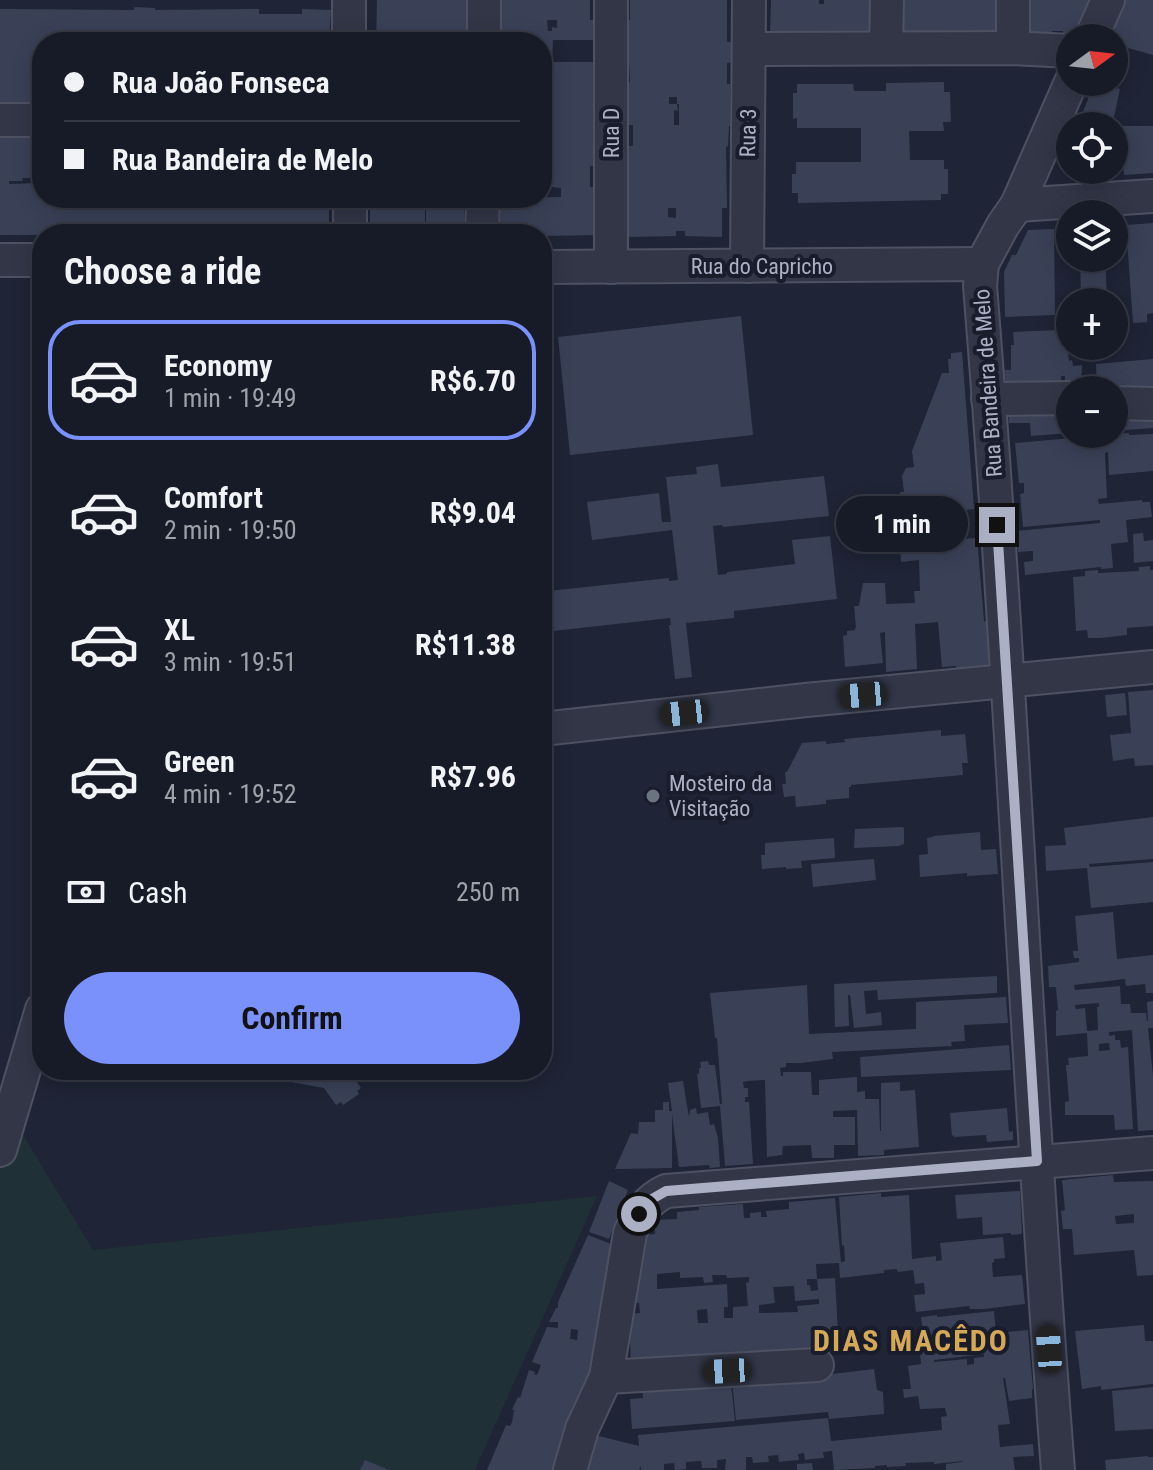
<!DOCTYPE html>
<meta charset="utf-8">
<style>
body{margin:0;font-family:"Roboto Condensed",sans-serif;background:#202430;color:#f1f3f6;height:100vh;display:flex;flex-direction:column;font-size:30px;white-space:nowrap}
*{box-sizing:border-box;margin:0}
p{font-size:26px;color:#9ea1a8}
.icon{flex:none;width:44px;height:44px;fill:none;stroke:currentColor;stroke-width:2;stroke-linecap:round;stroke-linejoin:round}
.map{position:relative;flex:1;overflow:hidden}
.side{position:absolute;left:32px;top:224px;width:520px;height:856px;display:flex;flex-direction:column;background:#171b28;border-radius:32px;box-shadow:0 4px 20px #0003,0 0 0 2px #363945}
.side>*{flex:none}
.top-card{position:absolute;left:32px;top:32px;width:520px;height:176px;border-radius:32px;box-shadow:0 4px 20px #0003,0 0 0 2px #363945;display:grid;align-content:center;height:176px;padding:0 32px;background:#171b28}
.needle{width:52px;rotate:75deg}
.buttons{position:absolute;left:1056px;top:24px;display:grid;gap:16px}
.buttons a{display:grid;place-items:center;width:72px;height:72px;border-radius:50%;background:#171b28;box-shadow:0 4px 20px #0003,0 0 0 2px #363945;font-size:40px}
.end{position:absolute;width:36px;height:36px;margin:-18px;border:10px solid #acb0c4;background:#111;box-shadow:0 0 0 4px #111}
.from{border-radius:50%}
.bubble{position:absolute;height:56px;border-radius:28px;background:#171b28;box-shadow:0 4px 20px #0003,0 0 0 2px #363945;font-size:26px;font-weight:700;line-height:56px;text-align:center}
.car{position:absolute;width:24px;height:48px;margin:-24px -12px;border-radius:10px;box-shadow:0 0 6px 2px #0007;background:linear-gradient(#222 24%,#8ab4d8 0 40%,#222 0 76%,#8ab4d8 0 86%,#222 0)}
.top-card b{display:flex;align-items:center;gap:28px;height:76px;font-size:30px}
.top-card b+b{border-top:2px solid #363945}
.top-card i{width:20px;height:20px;background:#f1f3f6}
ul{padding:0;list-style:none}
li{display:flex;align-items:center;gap:24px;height:120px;margin:0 16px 12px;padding:0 16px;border:4px solid transparent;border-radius:32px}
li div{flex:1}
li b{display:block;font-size:30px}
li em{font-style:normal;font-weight:700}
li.current{border-color:#7a91fb}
li>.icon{width:72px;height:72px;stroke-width:1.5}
h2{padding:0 32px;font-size:36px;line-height:96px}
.pay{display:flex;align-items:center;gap:20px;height:88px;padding:0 32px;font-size:30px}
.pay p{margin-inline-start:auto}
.button{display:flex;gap:16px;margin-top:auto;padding:16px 32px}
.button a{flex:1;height:92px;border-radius:48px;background:#7a91fb;color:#111;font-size:32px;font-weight:700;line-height:92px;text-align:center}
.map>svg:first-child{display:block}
.green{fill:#203037}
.building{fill:#3a4157;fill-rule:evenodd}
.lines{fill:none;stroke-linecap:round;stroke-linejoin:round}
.minor-casing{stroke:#4d5162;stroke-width:36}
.minor{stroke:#323647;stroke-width:32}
.route{stroke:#acb0c4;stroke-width:10}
.worship-dot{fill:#6b7280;stroke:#181c2b;stroke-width:3}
.labels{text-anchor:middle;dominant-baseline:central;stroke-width:8;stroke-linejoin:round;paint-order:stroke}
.street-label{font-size:22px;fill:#acb0c4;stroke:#181c2b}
.poi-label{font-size:22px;fill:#acb0c4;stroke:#181c2b;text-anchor:start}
.district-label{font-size:30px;font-weight:bold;letter-spacing:2px;fill:#d5a855;stroke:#181c2b}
</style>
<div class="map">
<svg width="1153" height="1470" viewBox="0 0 1153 1470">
<rect width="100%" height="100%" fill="#1f2436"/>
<polygon class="green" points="0,1097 93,1250 597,1196 475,1470 0,1470"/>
<g class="building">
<polygon points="377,0 476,0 476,42 376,42"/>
<path d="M501,0H590V20L600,19V40H553L552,62H603L599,145H593V154L600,155V166H590V187H600L601,235L542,236V234H528V231H515V234H500L501,198L561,197V188L552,187V139H548V146L545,145V188H542V42H502ZM547,20H557V28L552,27V31H548Z"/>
<path d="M630,0H727V42H733L734,62L727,63V84H730V126H729L728,147L726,146L727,208H722V237L685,236V231H676V236L626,237V188H628L629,166H626L625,146H633V125H622L623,103H628L629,82H630L627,20H630ZM669,97H677V104H669ZM677,104H679V125H674V110L678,111ZM668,208H676V218L668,217Z"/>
<polygon points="771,0 819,0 819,4 824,4 824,0 873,0 873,5 870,5 870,34 814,35 814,32 800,32 800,35 770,35"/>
<polygon points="901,0 1001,0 1000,35 901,34"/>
<polygon points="1023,0 1090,0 1080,28 1075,28 1075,35 1063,36 1063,31 1052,31 1052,35 1024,35"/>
<polygon points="1124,0 1153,0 1153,55 1114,44 1114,38 1108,38"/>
<polygon points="134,7 155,8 155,10 259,9 259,14 302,14 302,9 331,10 329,42 42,42 42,109 0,109 0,9 134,10"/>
<polygon points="944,82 944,92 950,92 951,122 943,122 944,131 909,131 910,160 944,160 944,169 948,169 948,194 941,194 941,200 798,203 798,193 792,193 792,174 796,174 796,162 861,162 861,128 797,128 797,118 793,119 793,93 797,93 797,84 853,84 854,91 886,91 886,83"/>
<polygon points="1095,82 1120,89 1112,126 1077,126"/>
<polygon points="1122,126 1153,126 1153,173 1124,175 1123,165 1114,165 1114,132 1122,133"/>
<path d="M0,135H30V145H42V198H329V234L0,235ZM39,175V183L9,184V181H23L22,178H30V176Z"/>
<polygon points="370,198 470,198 471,208 464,208 464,234 426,234 426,208 425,208 425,234 370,234"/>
<polygon points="1153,223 1153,313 1147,314 1147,322 1133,323 1126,225"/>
<polygon points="1054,229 1055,315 1005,317 1004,272 1012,255 1016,255 1028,230"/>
<polygon points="1080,258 1105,258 1107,296 1081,296"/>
<polygon points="741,316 753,435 570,455 558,337"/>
<polygon points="1060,330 1061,342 1070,341 1071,352 1068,352 1069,361 1072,360 1073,366 1082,365 1081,390 1065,394 1065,376 1061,376 1061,393 1006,394 1005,370 1011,370 1011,345 1014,345 1013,332"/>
<polygon points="962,352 974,509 966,510 968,533 952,534 952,536 895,540 893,516 902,515 900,492 904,492 902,476 906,468 914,467 912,451 942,373 949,373 948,359 951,359 951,353"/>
<polygon points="1153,359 1153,399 1114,390 1097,390 1096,364"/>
<polygon points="1064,402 1065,417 1070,417 1070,433 1031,436 1030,423 1009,423 1009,403"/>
<polygon points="1114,407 1153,408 1153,428 1114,431"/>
<polygon points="1129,433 1129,435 1153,434 1153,471 1109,475 1108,452 1105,453 1107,498 1098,499 1099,504 1142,500 1142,502 1150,502 1152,517 1126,520 1128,542 1111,544 1113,568 1101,569 1101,567 1025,575 1024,562 1033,561 1033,551 1018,552 1016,531 1100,523 1100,520 1023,527 1020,494 1024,493 1024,483 1019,483 1015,443"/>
<polygon points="718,464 721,487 824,476 829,516 723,527 722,525 713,526 718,575 727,574 727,572 795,564 792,540 830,536 837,599 734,611 734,618 686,623 692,677 675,679 669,625 671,625 670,618 553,631 549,591 669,578 669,581 678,580 672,530 592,540 587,502 659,493 662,522 671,522 666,477 697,474 696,467"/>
<polygon points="1143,533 1144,541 1153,540 1153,561 1134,563 1133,534"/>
<polygon points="977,538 984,621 987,622 989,667 956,669 956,666 942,667 938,622 915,624 917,669 886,672 885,632 880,633 883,663 845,667 843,636 847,635 847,631 855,630 855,628 856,628 854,606 859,606 863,583 885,583 886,604 915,603 914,591 920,591 919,560 901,562 900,543"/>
<polygon points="1150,566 1150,570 1153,570 1153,626 1127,628 1127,635 1101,638 1088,638 1087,630 1076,631 1073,577 1085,576 1085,571 1098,570 1098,573 1139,571 1139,567"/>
<polygon points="1153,690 1153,765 1135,766 1134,758 1113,761 1110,735 1131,733 1128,692"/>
<polygon points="1125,693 1127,715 1107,717 1105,695"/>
<polygon points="941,730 941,736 965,734 968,763 962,763 963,775 851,785 851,787 849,787 849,798 826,800 826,804 796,807 795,796 784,797 782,784 786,784 785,772 787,772 802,743 826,741 826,744 845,742 844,739"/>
<polygon points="1153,817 1153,859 1089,864 1090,867 1153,862 1153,902 1091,908 1087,868 1046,871 1045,846 1066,845 1064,828"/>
<polygon points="902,827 904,828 904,844 899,846 854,848 855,829"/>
<polygon points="980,832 981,850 996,849 998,874 967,876 967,873 920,877 919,855 928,854 927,838 933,837 933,836"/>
<polygon points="834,838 835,858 801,861 802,868 786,869 786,867 762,869 761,855 765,855 765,843"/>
<polygon points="874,859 876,880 813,887 811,864"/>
<path d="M1113,912L1117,959L1153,955V993H1146L1145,984L1126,986L1125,979L1074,985L1075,990L1120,986L1121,1004H1130L1131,1013H1146L1147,1021H1148L1147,1002L1153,1001V1028H1148L1153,1076V1130L1138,1131L1132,1030L1109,1032V1036L1115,1035V1040H1120L1121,1048L1128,1047L1133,1129L1115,1130L1114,1115H1065V1102L1069,1101L1066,1065H1069L1068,1058L1088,1056L1087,1033L1056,1036V1011L1058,1010L1056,987H1049L1048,966L1079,962V958H1074L1073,951H1078L1075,916ZM1099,1003V1007H1097L1098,1030L1087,1031L1085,1008L1076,1009L1075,1005ZM1109,1043L1110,1050L1099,1051V1044Z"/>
<polygon points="997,976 997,993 878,1000 877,990 864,991 866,1014 881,1012 882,1025 854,1028 850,995 848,995 849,1026 835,1027 834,984"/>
<polygon points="807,985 809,1034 916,1029 916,1002 1006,997 1008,1023 964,1025 965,1041 951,1042 952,1046 832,1052 833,1059 801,1063 786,1063 786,1067 780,1068 781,1076 783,1076 783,1072 811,1072 812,1095 819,1095 819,1080 857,1077 857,1092 865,1091 865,1099 879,1099 880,1131 881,1131 881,1083 900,1082 900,1091 915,1090 919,1147 884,1150 884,1155 858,1156 857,1110 833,1111 833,1117 855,1117 855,1145 834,1145 834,1158 812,1158 811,1145 783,1146 782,1155 767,1157 765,1080 747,1081 743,1082 744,1088 748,1088 748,1097 745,1097 745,1102 749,1102 753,1164 725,1166 720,1106 701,1108 697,1074 699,1074 699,1068 701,1068 700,1062 708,1061 709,1065 715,1065 720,1104 722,1104 717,1038 715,1038 710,993"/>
<polygon points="1009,1045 1011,1070 861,1077 860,1057"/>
<polygon points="193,1070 238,1070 236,1080 192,1072"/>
<polygon points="253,1070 349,1070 361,1088 357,1091 359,1094 343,1105 341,1102 336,1105 324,1088 252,1075"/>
<polygon points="683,1081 689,1117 690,1110 696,1108 697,1114 708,1112 710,1125 714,1124 718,1138 720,1167 710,1168 709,1165 679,1167 672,1114 672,1168 615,1169 631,1133 638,1134 639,1122 655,1122 655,1110 663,1110 663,1102 669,1102 669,1111 672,1111 668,1083"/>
<polygon points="1007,1108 1009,1132 1013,1131 1013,1140 987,1142 986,1135 954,1137 954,1135 952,1136 950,1113"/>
<path d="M1113,1175L1114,1182L1153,1181V1275L1137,1276L1134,1250L1074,1255L1072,1229H1063L1061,1211L1065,1210L1062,1180ZM1134,1214V1223L1116,1224L1115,1216Z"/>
<polygon points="609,1181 628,1190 609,1239 589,1232"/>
<polygon points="1020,1191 1022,1233 1021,1234 1011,1235 1011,1233 983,1235 982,1217 957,1219 955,1195"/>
<polygon points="881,1193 881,1197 909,1195 912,1259 936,1256 936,1261 942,1260 940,1243 1003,1237 1005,1258 994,1259 994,1262 992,1263 993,1277 1022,1275 1025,1304 984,1309 970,1309 969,1306 916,1312 914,1295 925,1294 924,1283 915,1284 913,1270 898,1272 897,1269 884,1270 884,1273 840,1278 839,1263 845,1261 844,1245 842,1246 839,1197"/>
<path d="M835,1198L841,1263L816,1264L817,1279H807V1285H810L811,1291L818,1290L817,1279L835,1278L839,1351L631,1366L629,1314L640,1313L639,1303L628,1302V1291L637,1290V1236L655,1234L654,1220L677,1219V1212L699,1210V1207L743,1204L744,1218H750V1213L761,1212V1217H767L766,1211L789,1209V1202ZM680,1272V1278L703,1277L704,1283L713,1282L712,1275H726L727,1278L749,1277V1282L746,1283L748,1306L733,1307V1318H724V1307H728L727,1284L657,1289V1274ZM794,1286L795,1301L819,1299V1304L797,1306L798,1312L759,1313V1305L775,1303L773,1287ZM707,1309L708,1323H698L697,1310Z"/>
<path d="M588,1235L616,1246L609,1270L606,1269L602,1311L595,1362L588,1381L585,1380L559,1470H487L506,1425L510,1426L512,1422L514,1410H512L518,1397L520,1398L529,1370L535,1372L534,1374L537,1375L541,1365L532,1362L547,1327L558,1328V1322H549L556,1308H558V1302ZM571,1329L578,1330L577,1340L570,1339Z"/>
<path d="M994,1311L996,1333L1028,1330L1033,1389H1032V1398L1009,1401L1005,1378H1003L1010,1424L998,1425L1000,1447L1033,1444L1034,1456L1013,1457L1015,1470H946V1464L962,1462L963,1461L934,1464V1462L905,1463L906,1466L887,1467V1465L875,1466V1468L834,1470L832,1451L823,1452L824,1458L812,1459L805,1460L804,1453L798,1454L799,1460L787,1461L779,1462L778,1455L768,1456L769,1462L753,1463L752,1457H746V1470H725L726,1459L717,1460V1468H702L701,1461L686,1462V1469L675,1470L674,1463L664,1464V1470H641V1466L639,1470H585L595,1435L639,1446L638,1435L828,1418L831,1441L942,1430L941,1417L947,1416L945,1408L920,1409L918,1396L904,1398L903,1389H911L908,1366L921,1364L919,1342H926L924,1333L923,1334L921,1317L937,1315V1317ZM984,1354V1357L974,1358V1364L967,1365V1359L934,1362V1360Z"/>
<polygon points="1144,1325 1145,1341 1153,1341 1153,1384 1101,1390 1101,1386 1082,1389 1075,1331"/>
<polygon points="874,1369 877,1390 883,1392 884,1414 829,1419 828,1412 736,1420 732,1380 824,1375"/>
<polygon points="730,1375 735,1421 632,1429 630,1399 643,1398 642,1384"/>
<polygon points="1153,1387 1153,1429 1115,1431 1112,1391"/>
<polygon points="1148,1456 1148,1457 1153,1457 1153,1470 1106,1470 1105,1460"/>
<polygon points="365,1460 389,1470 360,1470"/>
<polygon points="812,1463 813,1470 797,1470 797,1464"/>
</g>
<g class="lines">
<defs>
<g id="minor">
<polyline points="349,0 349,42"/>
<polyline points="1091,38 1108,0"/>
<polyline points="484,42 484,0"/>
<polyline points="886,47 887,0"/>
<polyline points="1013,48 1013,0"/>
<polyline points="750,49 1013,48 1070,51"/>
<polyline points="0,120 42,120"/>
<polyline points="350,198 350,234"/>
<polyline points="1017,205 1153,196"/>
<polyline points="482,234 483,198"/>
<polyline points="0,260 42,260"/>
<polyline points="747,266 749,0"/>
<polyline points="542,267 982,264"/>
<polyline points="611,267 611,0"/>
<polyline points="988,399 1070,398"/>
<polyline points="1114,403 1153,404"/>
<polyline points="542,729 806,700 1153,667"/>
<polyline points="0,1150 42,1009"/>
<polyline points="606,1377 817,1365"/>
<path d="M570,1470L582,1429L606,1377L630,1233C638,1214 647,1200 666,1191L1153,1153"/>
<path d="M1058,1470C1027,1076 1012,680 980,286L982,264L1003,225L1017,205L1071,82"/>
</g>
</defs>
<use href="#minor" class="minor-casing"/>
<use href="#minor" class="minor"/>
</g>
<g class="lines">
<polyline class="route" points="639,1214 652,1199 666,1191 1037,1161 997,525"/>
</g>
<circle class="worship-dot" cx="653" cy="796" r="8"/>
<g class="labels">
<g class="street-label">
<text transform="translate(611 133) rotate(-90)">Rua D</text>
<text transform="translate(748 133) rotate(-89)">Rua 3</text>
<text x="762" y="266">Rua do Capricho</text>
<text transform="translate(988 383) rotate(-94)">Rua Bandeira de Melo</text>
</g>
<g class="poi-label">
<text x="669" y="783">Mosteiro da<tspan x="669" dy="25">Visitação</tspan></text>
</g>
<g class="district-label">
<text x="911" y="1340">DIAS MACÊDO</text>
</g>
</g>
</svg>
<div class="buttons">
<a><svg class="needle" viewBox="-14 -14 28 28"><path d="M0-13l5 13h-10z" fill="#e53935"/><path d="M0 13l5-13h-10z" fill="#9ea1a8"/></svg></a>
<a><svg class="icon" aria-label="locate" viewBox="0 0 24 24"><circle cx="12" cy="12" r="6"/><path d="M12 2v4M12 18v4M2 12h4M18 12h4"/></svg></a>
<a><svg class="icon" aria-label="layers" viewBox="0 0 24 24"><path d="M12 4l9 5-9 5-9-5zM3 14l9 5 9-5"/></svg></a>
<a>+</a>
<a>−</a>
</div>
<i class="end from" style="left:639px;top:1214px"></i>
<i class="end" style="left:997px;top:525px"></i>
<div class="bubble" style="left:836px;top:496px;width:132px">1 min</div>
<i class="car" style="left:863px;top:695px;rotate:265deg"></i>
<i class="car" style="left:684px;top:713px;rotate:264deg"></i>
<i class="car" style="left:1049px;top:1349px;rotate:356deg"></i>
<i class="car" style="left:727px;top:1371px;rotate:267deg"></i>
<div class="top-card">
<b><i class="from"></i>Rua João Fonseca</b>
<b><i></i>Rua Bandeira de Melo</b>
</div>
<section class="side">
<h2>Choose a ride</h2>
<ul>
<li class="current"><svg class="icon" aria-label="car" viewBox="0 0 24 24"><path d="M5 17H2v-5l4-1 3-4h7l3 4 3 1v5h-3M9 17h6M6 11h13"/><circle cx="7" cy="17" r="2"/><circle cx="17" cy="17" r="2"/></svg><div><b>Economy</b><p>1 min · 19:49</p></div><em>R$6.70</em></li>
<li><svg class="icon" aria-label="car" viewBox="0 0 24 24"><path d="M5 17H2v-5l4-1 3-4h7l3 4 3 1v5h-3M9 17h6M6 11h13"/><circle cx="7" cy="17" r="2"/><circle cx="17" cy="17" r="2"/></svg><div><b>Comfort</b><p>2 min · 19:50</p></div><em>R$9.04</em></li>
<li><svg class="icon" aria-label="car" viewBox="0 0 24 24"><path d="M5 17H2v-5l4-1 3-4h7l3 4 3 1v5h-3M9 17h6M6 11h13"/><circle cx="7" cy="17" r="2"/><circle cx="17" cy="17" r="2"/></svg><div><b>XL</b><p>3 min · 19:51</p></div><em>R$11.38</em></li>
<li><svg class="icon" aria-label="car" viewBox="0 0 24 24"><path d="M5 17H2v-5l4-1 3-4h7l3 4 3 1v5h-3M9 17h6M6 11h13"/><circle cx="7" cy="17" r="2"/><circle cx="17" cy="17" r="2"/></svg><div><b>Green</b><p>4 min · 19:52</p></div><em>R$7.96</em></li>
</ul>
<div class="pay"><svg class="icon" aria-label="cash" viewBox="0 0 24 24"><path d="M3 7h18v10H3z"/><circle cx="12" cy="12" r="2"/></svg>Cash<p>250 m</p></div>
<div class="button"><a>Confirm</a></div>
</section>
</div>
